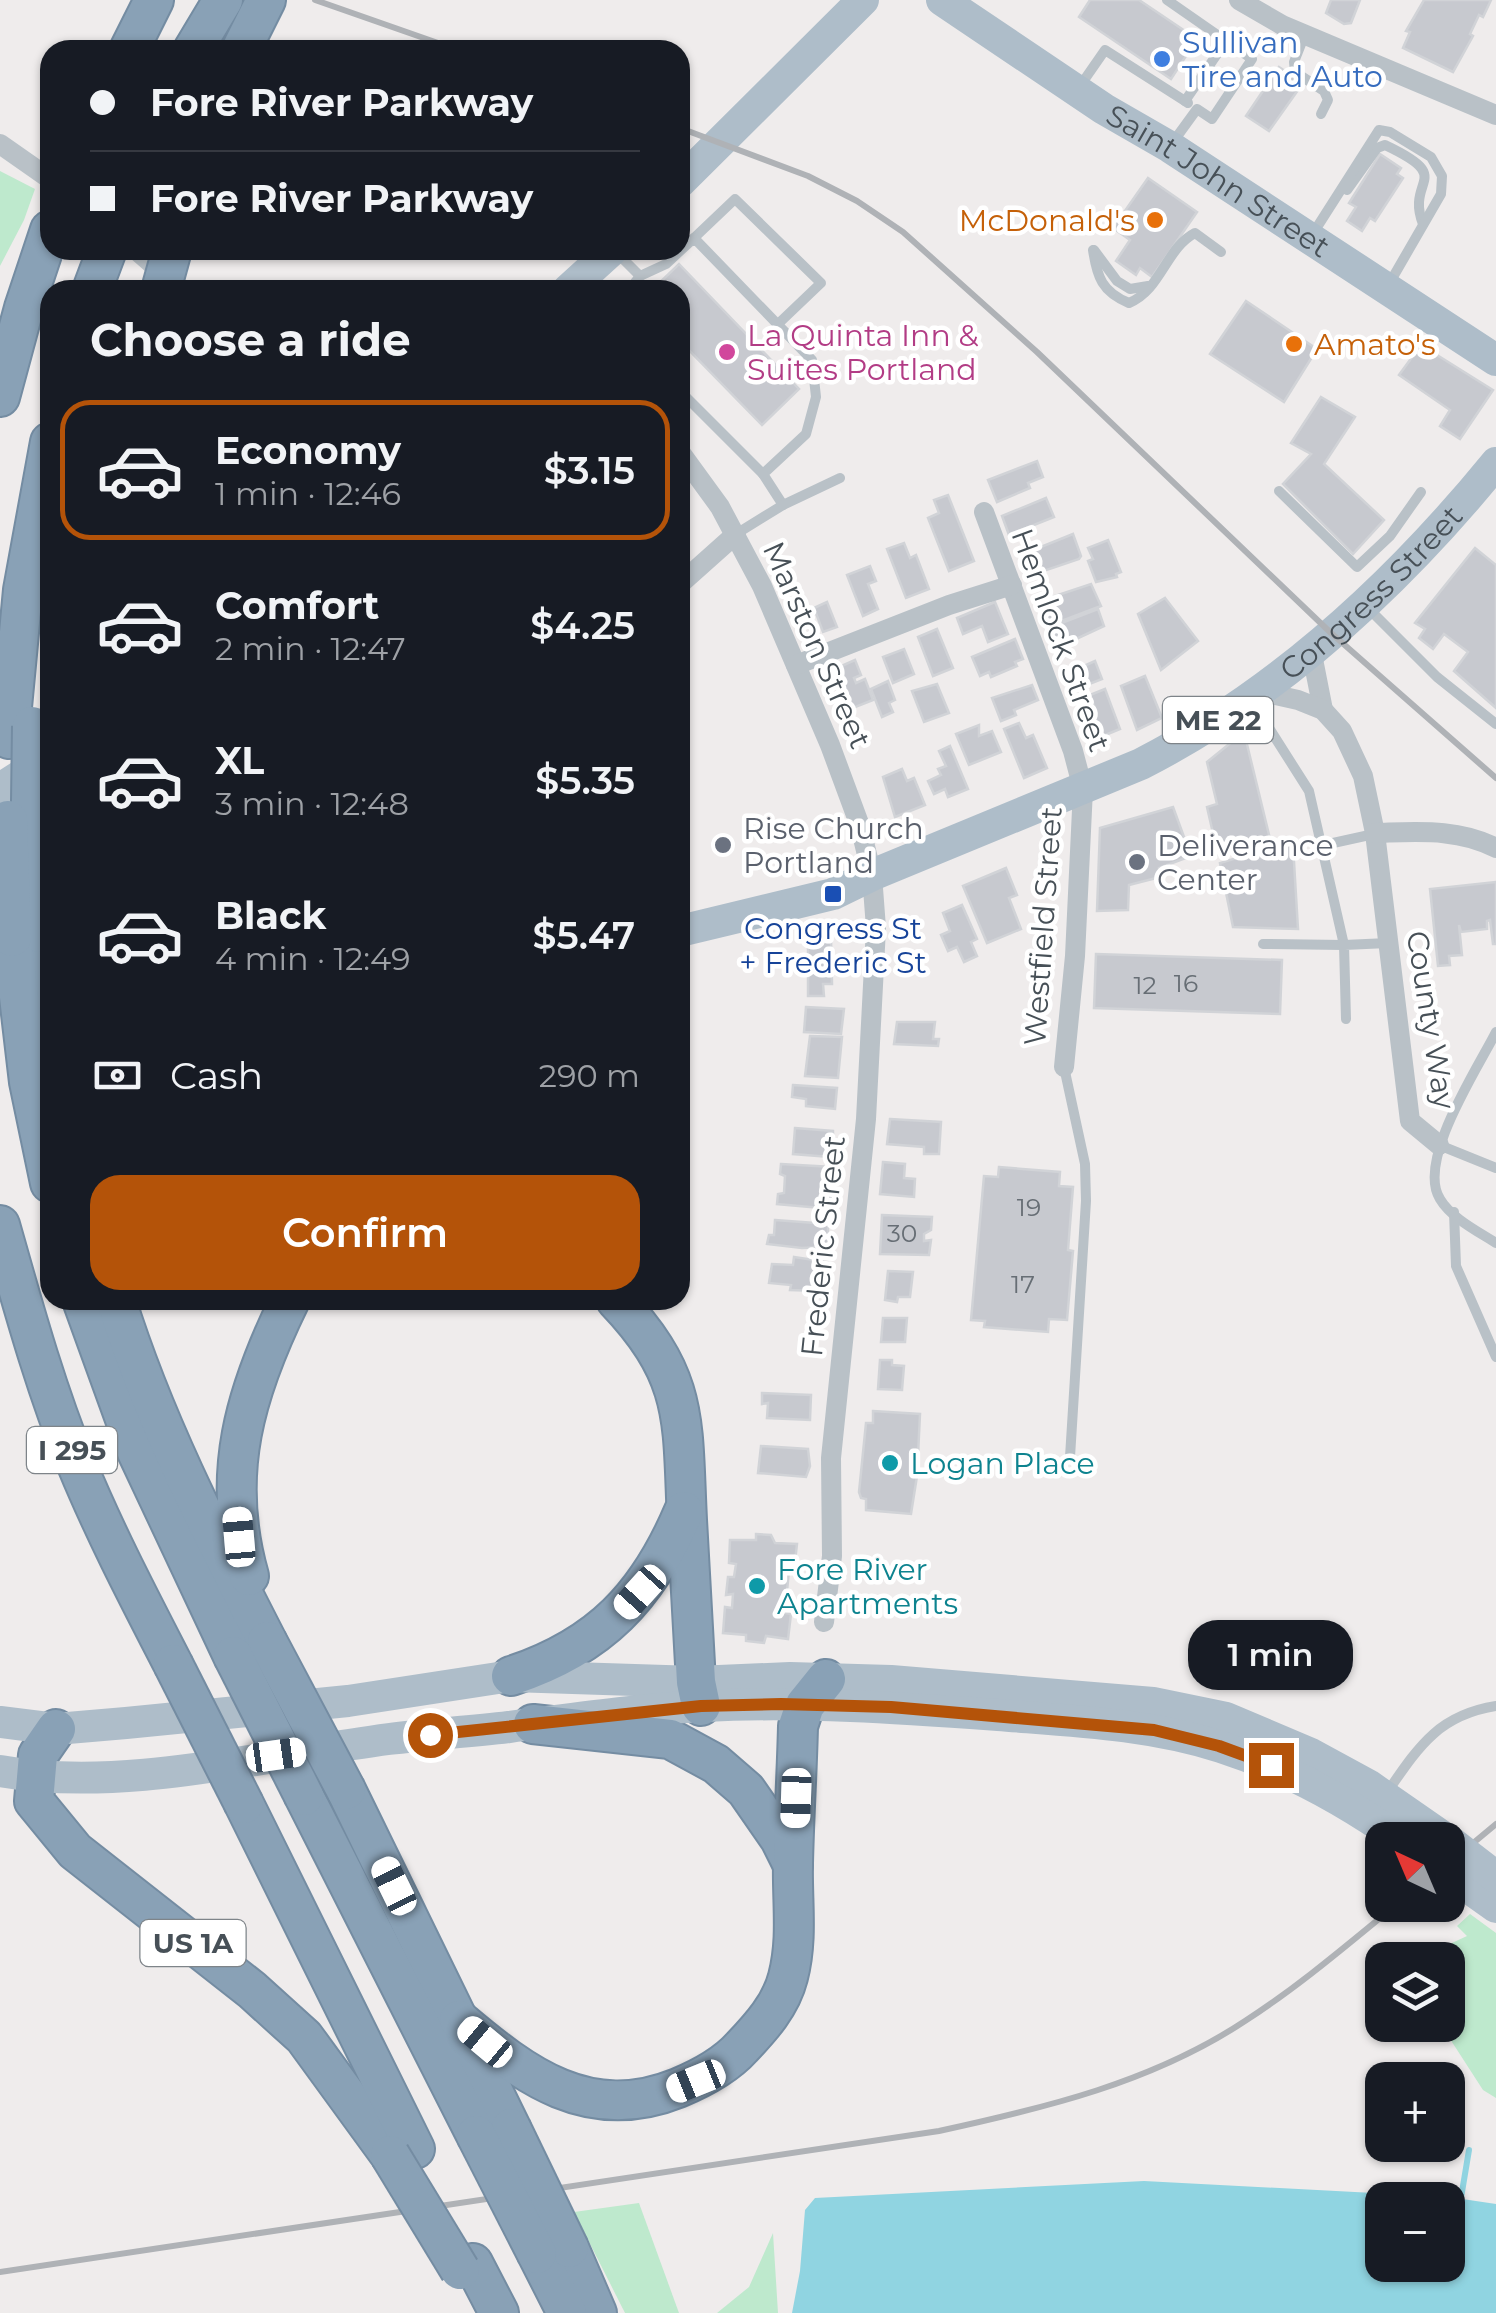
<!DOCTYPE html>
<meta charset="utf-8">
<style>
body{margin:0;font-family:Montserrat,sans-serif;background:#242831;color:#f1f3f6;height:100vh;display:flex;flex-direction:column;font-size:38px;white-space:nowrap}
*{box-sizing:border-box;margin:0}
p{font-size:32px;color:#9ea1a6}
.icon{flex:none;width:55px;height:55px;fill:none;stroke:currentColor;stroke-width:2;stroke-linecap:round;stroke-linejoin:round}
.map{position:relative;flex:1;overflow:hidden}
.drawer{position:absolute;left:40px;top:280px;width:650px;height:1030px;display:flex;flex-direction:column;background:#171b24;border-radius:30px;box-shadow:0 2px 8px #0004}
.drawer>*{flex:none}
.banner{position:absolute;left:40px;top:40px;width:650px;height:220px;border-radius:30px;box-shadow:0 2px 8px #0004;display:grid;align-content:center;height:220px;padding:0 50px;background:#171b24}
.needle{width:65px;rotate:316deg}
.fabs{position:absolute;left:1365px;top:1822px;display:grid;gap:20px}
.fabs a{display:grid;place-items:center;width:100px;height:100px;border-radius:20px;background:#171b24;box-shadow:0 2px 8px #0004;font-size:50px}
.end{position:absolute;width:45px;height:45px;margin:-22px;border:12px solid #b45309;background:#fff;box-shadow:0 0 0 5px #fff}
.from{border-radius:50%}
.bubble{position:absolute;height:70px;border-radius:30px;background:#171b24;box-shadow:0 2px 8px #0004;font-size:32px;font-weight:600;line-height:70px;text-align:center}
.car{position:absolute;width:30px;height:60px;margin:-30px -15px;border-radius:12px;box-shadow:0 0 8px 2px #0007;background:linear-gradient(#fff 24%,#345 0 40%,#fff 0 76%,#345 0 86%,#fff 0)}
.banner b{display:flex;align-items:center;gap:35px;height:95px;font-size:38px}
.banner b+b{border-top:2px solid #363941}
.banner i{width:25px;height:25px;background:#f1f3f6}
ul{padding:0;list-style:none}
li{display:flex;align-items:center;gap:30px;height:140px;margin:0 20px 15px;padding:0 30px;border:5px solid transparent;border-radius:30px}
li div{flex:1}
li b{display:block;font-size:38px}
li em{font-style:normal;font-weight:600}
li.selected{border-color:#b45309}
li>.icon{width:90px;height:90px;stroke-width:1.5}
h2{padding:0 50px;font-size:45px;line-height:120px}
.pay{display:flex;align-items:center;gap:25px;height:110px;padding:0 50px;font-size:38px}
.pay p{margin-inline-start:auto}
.action{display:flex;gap:20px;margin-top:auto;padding:20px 50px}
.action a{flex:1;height:115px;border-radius:30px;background:#b45309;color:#fff;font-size:40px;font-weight:600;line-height:115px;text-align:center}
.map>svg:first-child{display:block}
.green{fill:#bee9cd}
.water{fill:#90d4e1;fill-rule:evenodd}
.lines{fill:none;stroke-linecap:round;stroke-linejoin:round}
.stream{stroke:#90d4e1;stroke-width:6}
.building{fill:#c7c9cf;stroke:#d1d3d7;stroke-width:2.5}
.highway-casing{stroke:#748ca2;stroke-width:42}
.lane{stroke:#b9c1c7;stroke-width:10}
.street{stroke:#b9c1c7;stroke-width:20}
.primary{stroke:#aebdc9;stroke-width:32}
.highway{stroke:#89a1b6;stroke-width:38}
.rail{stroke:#afb2b6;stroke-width:6}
.highway-bridge-casing{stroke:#748ca2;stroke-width:42;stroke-linecap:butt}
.primary-bridge{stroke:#aebdc9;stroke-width:32}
.highway-bridge{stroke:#89a1b6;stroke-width:38}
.route{stroke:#b45309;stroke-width:12}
.shop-dot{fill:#3f7fe0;stroke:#fff;stroke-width:4}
.food-dot{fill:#e8710a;stroke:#fff;stroke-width:4}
.hotel-dot{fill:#d1479c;stroke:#fff;stroke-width:4}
.worship-dot{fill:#6b7280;stroke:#fff;stroke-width:4}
.transit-dot{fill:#1a4fb4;stroke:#fff;stroke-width:4}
.culture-dot{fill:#0f9aa8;stroke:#fff;stroke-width:4}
.labels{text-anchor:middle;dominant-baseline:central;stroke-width:9;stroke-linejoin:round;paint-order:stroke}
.number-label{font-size:25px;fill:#676e75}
.shield{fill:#fff;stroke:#7e8489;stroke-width:2.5}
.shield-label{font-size:28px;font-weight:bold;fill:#475057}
.shop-label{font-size:30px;fill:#366cbe;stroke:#fff;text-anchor:start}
.street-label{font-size:30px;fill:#475057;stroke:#fff}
.food-label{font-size:30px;fill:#c56008;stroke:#fff;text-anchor:end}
.hotel-label{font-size:30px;fill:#b23c85;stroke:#fff;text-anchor:start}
.worship-label{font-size:30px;fill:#5b616d;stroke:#fff;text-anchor:start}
.transit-label{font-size:30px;fill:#164399;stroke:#fff}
.culture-label{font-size:30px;fill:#0d838f;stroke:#fff;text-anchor:start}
</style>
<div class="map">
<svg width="1496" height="2313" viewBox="0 0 1496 2313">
<rect width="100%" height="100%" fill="#efecec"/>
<g class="green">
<polygon points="0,171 35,189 24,220 0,266"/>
<polygon points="1470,1914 1496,1933 1496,2098 1483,2090 1441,2025 1448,2025 1448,1960 1415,1960 1467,1936 1457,1926"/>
<polygon points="639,2203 679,2313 625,2313 574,2212"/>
<polygon points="773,2233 778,2313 717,2313 749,2287"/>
</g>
<path class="water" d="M1144,2181L1449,2197L1496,2204V2313H792L800,2271L805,2210L815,2198ZM1382,2200H1448V2265H1382Z"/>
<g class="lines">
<g class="stream">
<polyline points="1449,2139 1451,2136"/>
<polyline points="1443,2197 1444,2188"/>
<polyline points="1461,2198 1469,2150"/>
</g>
</g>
<g class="building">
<polygon points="1090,0 1139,0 1197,39 1171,79 1079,17"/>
<polygon points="1331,0 1360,0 1351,23 1344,24 1326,13"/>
<polygon points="1424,0 1491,0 1483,17 1479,15 1470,34 1473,36 1453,72 1403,48 1410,32 1406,31"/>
<polygon points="1279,67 1303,83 1269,131 1246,116"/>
<polygon points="1380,154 1401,168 1397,174 1403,178 1375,221 1370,218 1362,231 1347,221 1356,207 1349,203"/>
<polygon points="1148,178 1197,212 1152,277 1140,268 1136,275 1116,261 1130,240 1113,228"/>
<polygon points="679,264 799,389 762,425 680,341 680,290 652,290"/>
<polygon points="1246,301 1317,349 1284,402 1210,354"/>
<polygon points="1421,345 1493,390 1460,439 1440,426 1450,410 1399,375"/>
<polygon points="1321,397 1355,417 1324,464 1384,520 1353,554 1283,484 1311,454 1291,443"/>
<polygon points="1037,461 1043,477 1028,483 1030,488 997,502 988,480"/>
<polygon points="948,495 974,561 949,571 928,518 939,513 934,500"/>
<polygon points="1046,498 1054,517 1009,535 1002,516"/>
<polygon points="1073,534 1081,556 1079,559 1029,576 1021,555"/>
<polygon points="1108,540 1121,572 1116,574 1117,577 1096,582 1088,561 1093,559 1088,548"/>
<polygon points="904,543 910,558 916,555 929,589 906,598 887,549"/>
<polygon points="1475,548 1496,565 1496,708 1454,671 1468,652 1444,634 1433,649 1419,638 1425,629 1415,623"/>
<polygon points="870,566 876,581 868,584 878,609 863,616 847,575"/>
<polygon points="1091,584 1101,606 1051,625 1041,608 1043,604 1056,598 1055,596"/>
<polygon points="1165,598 1198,641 1161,670 1138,614"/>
<polygon points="827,602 837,627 823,632 814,608"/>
<polygon points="995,602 1008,634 988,642 982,626 963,634 957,618"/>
<polygon points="1098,609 1104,626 1059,647 1051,627"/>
<polygon points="937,629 953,668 933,676 918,637"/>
<polygon points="1015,639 1023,659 1015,662 1017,666 991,677 989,672 980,676 972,657"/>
<polygon points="904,649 914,674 893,683 883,657"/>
<polygon points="855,660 861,675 854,678 856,683 865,679 873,700 853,708 837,668"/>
<polygon points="1095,661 1102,679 1082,687 1075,670"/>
<polygon points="1145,676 1162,718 1137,730 1121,686"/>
<polygon points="888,681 895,700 889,703 893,712 882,717 871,689"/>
<polygon points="937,684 949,713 924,722 912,691"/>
<polygon points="1032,685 1038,700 1014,710 1016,715 1001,721 992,698"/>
<polygon points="1105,689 1120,729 1098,738 1088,711 1095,708 1090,695"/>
<polygon points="1019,723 1026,738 1033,735 1047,768 1024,778 1004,729"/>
<polygon points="979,725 979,736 992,731 1001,752 969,765 956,734"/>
<polygon points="1244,732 1271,843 1218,855 1207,807 1217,804 1207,762"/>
<polygon points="950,746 968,789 948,797 945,789 934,794 928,781 941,775 938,769 946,766 939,751"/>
<polygon points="902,769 907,781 914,778 925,805 895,817 883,777"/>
<polygon points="1173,807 1191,856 1159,868 1160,877 1129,885 1128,910 1097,911 1100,828"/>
<polygon points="1293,845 1298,929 1233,927 1220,863 1266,849"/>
<polygon points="1006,868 1017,895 1009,898 1021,929 987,943 963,886"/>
<polygon points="1496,882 1496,944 1493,944 1490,920 1487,921 1487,929 1461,932 1459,925 1462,955 1449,956 1450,965 1438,966 1430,889"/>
<polygon points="962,905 977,939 971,942 977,956 964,962 957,947 948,951 941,935 950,931 943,913"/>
<polygon points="831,939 832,984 823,984 824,996 808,996 808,942"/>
<polygon points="1096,954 1282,960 1280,1014 1094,1008"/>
<polygon points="806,1007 844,1009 841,1034 804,1032"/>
<polygon points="897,1022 935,1022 933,1039 939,1039 938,1046 894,1044"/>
<polygon points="810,1036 842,1037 838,1078 805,1076"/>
<polygon points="793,1085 837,1088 835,1109 806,1106 806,1099 792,1097"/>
<polygon points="890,1119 941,1122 939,1154 924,1154 924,1147 887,1144"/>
<polygon points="795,1128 833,1131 833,1154 830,1157 793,1154"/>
<polygon points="883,1162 905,1164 904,1178 915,1179 914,1197 880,1194"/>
<polygon points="781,1164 833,1167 835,1170 830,1204 821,1208 777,1204 778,1194 784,1193 785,1176 780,1174"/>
<polygon points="999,1167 1060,1172 1059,1186 1073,1187 1068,1250 1073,1251 1067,1320 1049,1319 1048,1332 984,1327 985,1321 971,1320 984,1176 998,1177"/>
<polygon points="882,1215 932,1217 931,1230 924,1234 924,1241 931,1240 929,1255 880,1254"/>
<polygon points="775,1220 828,1224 828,1243 821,1247 802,1248 767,1244 769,1235 774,1235"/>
<polygon points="794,1257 828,1262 827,1276 820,1291 790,1290 791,1285 769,1283 772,1264 793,1265"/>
<polygon points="888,1271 913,1272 910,1297 898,1297 897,1302 885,1300"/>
<polygon points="883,1318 907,1318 905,1342 881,1342"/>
<polygon points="880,1360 892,1360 892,1365 904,1366 902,1390 878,1389"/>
<polygon points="762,1393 811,1395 810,1420 767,1418 768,1403 762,1404"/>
<polygon points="873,1411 920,1414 917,1476 911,1514 866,1510 866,1499 861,1498 859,1492 866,1423 873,1423"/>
<polygon points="761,1446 808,1449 810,1466 806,1477 758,1473"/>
<polygon points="756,1534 771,1535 775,1543 797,1544 794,1570 789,1570 785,1613 791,1614 788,1639 766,1636 764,1643 746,1641 746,1635 723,1633 725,1607 732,1608 733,1594 726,1595 728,1577 734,1577 736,1564 729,1563 730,1540 756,1540"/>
</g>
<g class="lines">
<defs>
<g id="highway">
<polyline points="129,50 154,0"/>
<polyline points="193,50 223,0"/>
<polyline points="241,50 266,0"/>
<polyline points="92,290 107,250"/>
<polyline points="0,397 24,308 50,230"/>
<polyline points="9,739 23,590 50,442"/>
<polyline points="40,933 50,1012"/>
<polyline points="12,937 29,1082 50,1183"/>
<path d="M0,1225C23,1306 45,1387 77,1465C105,1533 139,1598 173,1664"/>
<polyline points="82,1300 137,1452 233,1656"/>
<path d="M116,1300C153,1419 210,1530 267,1641"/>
<path d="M616,1300C690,1378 682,1421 687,1520C690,1574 693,1628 696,1682L701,1706"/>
<path d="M249,1576C220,1474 245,1392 290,1300"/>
<path d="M511,1676C600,1647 648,1596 684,1511"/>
<polyline points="533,1724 670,1739 716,1764 746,1790 780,1839 793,1865"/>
<polyline points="56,1729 38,1755 34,1801 75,1851 252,1990 304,2037 390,2155"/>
<polyline points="346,1790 511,2128"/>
<polyline points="304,1796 476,2135"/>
<polyline points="244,1804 415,2149"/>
<path d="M459,2020C525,2076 589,2124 678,2088C702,2078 725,2066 742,2047C761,2027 781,2005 788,1977C798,1939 792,1902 793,1863C794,1817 797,1771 798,1726L805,1705L826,1679"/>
<polyline points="569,2248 597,2313"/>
<polyline points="537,2254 567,2313"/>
<polyline points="473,2263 499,2313"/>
</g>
</defs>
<use href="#highway" class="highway-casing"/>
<g class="lane">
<polyline points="1167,0 1252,59 1212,119 1197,109 1173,142"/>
<polyline points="1305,34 1294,62 1295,72 1324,91 1328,100 1321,114"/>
<polyline points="1080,86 1105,50 1185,101"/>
<polyline points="1188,103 1185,101 1226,41"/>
<path d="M1347,190L1377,148L1385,145C1457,179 1405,178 1423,224"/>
<polyline points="1312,235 1379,130 1390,132 1431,157 1442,176 1441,194 1389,284"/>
<polyline points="694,238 735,199 821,283 778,324"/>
<path d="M1093,250C1097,277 1102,292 1129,303C1161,290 1166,248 1195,233L1221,252"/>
<polyline points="1094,250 1117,281 1130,289 1148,286"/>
<polyline points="615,251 640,276 666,264 694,238 812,360 816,397 806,434 763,474 783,505 736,534"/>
<polyline points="629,290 640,276"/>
<polyline points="680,391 763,474"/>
<polyline points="1279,491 1357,567 1390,536 1421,492"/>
<polyline points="783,505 840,478"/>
<polyline points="1367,607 1437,677 1496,724"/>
<polyline points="1324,845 1374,834"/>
<polyline points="1263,944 1344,945 1309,791 1269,728"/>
<polyline points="1346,1019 1344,945 1388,943"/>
<path d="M1496,1032C1478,1068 1416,1161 1440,1199C1451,1218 1479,1232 1496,1243"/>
<polyline points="1064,1067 1085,1164 1086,1201 1070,1457"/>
<polyline points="1439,1145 1496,1168"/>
<polyline points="1454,1212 1456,1266 1496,1357"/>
<path d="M1388,1791C1419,1746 1439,1715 1496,1706"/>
</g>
<g class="street">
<polyline points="1239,0 1282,25 1496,115"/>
<polyline points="0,144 50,179"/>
<polyline points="136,250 182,290"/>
<polyline points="680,452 720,507 762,586 830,745 860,826 872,875 876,928 866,1119 831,1458 832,1556 824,1622"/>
<polyline points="984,512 1073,751 1083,789 1075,956 1064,1067"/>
<polyline points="680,584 736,534"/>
<polyline points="1311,649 1323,710"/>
<polyline points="796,665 949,605 1012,585"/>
<polyline points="1258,691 1298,700 1323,710 1342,731 1363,776 1375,833 1410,1121 1439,1145"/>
<path d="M1375,833C1417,832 1458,828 1496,848"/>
</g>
<g class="primary">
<path id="s1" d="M942,0L1104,109L1170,147L1496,360"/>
<polyline points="680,182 863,0"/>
<polyline points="568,290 612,250"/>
<polyline points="0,789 50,757"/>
<path id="s2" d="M680,931L833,894L872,875L1141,764C1280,693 1398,583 1496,463"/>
<polyline points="0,1722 56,1729 126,1723 348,1701 511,1676 696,1682 790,1678 891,1681 1153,1703 1226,1718 1311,1754 1368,1785 1447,1840"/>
<path d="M0,1771C121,1793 266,1755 389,1739C429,1734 469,1732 509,1727C573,1719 639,1709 704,1706C802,1701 900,1708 998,1715C1073,1721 1149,1724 1221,1747C1286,1768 1346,1801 1401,1840"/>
<polyline points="1448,1873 1496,1907"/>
</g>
<use href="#highway" class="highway"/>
<g class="rail">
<polyline points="315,0 458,50"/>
<polyline points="680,128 808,176 857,201 903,232 1037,352 1331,633 1496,778"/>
<polyline points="1448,1864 1496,1824"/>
<path d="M0,2272L939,2131C1045,2108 1153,2082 1245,2021C1298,1987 1347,1945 1396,1905"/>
</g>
<defs>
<g id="highway-bridge">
<polyline points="161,290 172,250"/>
<polyline points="32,726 31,801 40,933"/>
<polyline points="8,820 12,937"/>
<polyline points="267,1641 346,1790"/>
<polyline points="233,1656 304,1796"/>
<polyline points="173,1664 244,1804"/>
<polyline points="511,2128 569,2248"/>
<polyline points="476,2135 537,2254"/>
<polyline points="390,2155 460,2270"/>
</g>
</defs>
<use href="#highway-bridge" class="highway-bridge-casing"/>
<polyline class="primary-bridge" points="1448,1840 1496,1877"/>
<use href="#highway-bridge" class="highway-bridge"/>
</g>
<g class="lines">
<polyline class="route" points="430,1735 701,1706 781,1704 891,1707 1154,1730 1219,1746 1271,1765"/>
</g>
<circle class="shop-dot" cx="1162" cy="59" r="10"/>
<g class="food-dot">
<circle cx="1155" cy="220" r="10"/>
<circle cx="1294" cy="344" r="10"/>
</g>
<circle class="hotel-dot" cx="727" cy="352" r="10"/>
<g class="worship-dot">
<circle cx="723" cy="845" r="10"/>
<circle cx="1137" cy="862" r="10"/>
</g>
<rect class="transit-dot" x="823" y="884" width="20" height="20" rx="5"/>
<g class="culture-dot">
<circle cx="890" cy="1463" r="10"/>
<circle cx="757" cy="1586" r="10"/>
</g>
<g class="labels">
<g class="number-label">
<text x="1186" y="983">16</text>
<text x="1145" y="985">12</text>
<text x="1029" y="1207">19</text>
<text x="902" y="1233">30</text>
<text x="1023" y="1284">17</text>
</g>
<g class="shield">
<rect x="1163" y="697" width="110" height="46" rx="8"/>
<rect x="27" y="1427" width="90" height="46" rx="8"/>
<rect x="140.5" y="1920" width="105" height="46" rx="8"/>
</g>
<g class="shield-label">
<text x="1218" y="720">ME 22</text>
<text x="72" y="1450">I 295</text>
<text x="193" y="1943">US 1A</text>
</g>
<g class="shop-label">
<text x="1182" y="42">Sullivan<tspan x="1182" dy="34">Tire and Auto</tspan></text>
</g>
<g class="street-label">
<text stroke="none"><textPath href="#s1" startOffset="330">Saint John Street</textPath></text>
<text stroke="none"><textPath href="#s2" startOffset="780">Congress Street</textPath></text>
<text transform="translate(1061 640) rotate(70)">Hemlock Street</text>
<text transform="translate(817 645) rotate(66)">Marston Street</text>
<text transform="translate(1043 926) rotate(-86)">Westfield Street</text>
<text transform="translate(1431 1020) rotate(81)">County Way</text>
<text transform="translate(823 1246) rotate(-84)">Frederic Street</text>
</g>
<g class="food-label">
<text x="1135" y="220">McDonald's</text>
<text x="1314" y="344" text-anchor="start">Amato's</text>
</g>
<g class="hotel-label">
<text x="747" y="335">La Quinta Inn &amp;<tspan x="747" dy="34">Suites Portland</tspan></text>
</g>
<g class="worship-label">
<text x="743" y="828">Rise Church<tspan x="743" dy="34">Portland</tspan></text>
<text x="1157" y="845">Deliverance<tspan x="1157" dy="34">Center</tspan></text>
</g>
<g class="transit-label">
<text x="833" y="928">Congress St<tspan x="833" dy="34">+ Frederic St</tspan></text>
</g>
<g class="culture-label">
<text x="910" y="1463">Logan Place</text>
<text x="777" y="1569">Fore River<tspan x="777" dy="34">Apartments</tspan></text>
</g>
</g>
</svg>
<div class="fabs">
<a><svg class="needle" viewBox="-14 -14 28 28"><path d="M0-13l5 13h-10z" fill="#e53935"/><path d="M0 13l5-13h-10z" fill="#9ea1a6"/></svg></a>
<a><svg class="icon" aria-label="layers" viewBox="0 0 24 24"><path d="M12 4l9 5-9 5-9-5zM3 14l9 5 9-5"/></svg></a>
<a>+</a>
<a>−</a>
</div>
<i class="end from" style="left:430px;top:1735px"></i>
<i class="end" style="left:1271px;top:1765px"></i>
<div class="bubble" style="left:1188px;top:1620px;width:165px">1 min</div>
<i class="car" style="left:239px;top:1537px;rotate:355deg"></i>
<i class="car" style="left:640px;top:1592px;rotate:222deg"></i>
<i class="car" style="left:276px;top:1755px;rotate:82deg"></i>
<i class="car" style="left:796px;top:1798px;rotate:182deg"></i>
<i class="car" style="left:394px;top:1886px;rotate:334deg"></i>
<i class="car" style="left:485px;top:2042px;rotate:310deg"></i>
<i class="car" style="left:696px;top:2081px;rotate:248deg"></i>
<div class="banner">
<b><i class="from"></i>Fore River Parkway</b>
<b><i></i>Fore River Parkway</b>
</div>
<section class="drawer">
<h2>Choose a ride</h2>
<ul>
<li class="selected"><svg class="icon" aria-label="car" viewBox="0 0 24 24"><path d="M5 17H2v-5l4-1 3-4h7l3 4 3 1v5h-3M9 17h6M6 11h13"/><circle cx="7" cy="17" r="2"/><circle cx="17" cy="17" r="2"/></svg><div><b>Economy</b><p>1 min · 12:46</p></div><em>$3.15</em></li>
<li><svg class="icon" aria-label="car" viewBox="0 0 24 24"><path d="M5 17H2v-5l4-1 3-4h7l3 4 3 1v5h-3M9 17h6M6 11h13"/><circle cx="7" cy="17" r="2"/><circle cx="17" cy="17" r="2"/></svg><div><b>Comfort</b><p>2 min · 12:47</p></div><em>$4.25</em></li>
<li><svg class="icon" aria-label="car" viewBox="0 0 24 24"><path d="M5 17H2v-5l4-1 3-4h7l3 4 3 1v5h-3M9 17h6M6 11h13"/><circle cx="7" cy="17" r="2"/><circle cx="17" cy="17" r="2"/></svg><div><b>XL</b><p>3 min · 12:48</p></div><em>$5.35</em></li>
<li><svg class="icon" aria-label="car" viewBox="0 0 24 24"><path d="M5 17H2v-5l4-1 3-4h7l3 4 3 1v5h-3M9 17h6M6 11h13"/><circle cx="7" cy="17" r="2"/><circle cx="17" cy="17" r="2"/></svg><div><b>Black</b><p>4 min · 12:49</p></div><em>$5.47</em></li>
</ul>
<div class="pay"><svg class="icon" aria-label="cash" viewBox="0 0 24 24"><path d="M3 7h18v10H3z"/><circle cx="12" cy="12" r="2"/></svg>Cash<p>290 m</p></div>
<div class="action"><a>Confirm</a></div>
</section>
</div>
